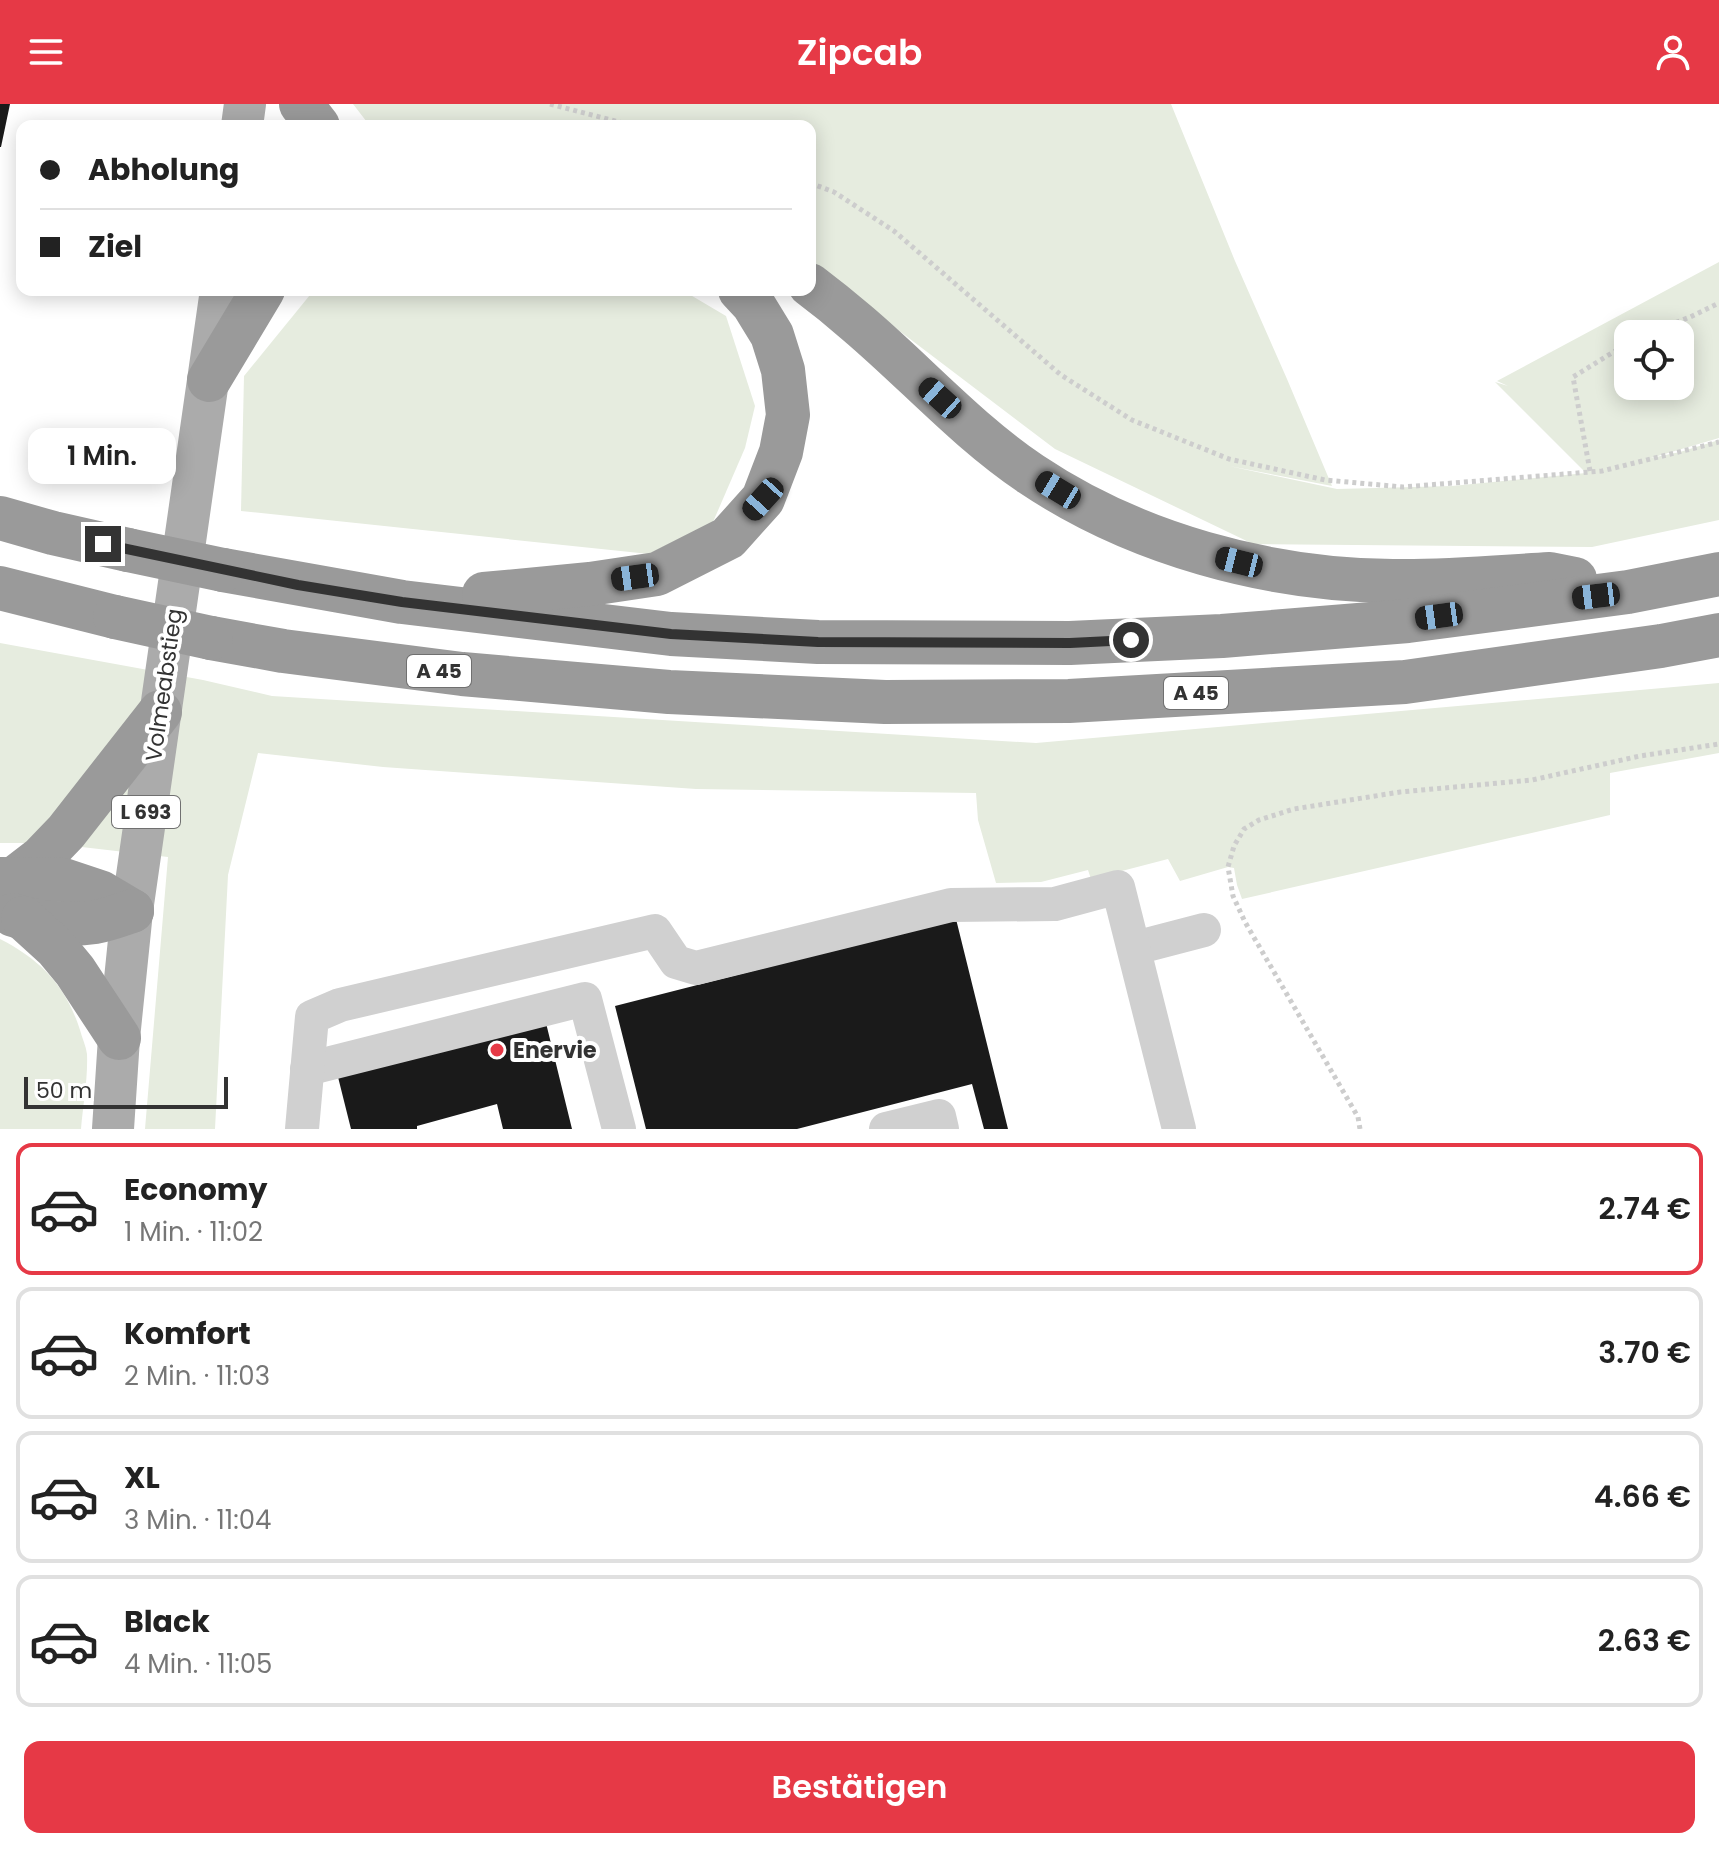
<!DOCTYPE html>
<html lang="de">
<meta charset="utf-8">
<style>
body{margin:0;font-family:Poppins,sans-serif;background:#f6f6f6;color:#222;height:100vh;display:flex;flex-direction:column;font-size:30px;white-space:nowrap}
*{box-sizing:border-box;margin:0}
p{font-size:26px;color:#767676}
.icon{flex:none;width:44px;height:44px;fill:none;stroke:currentColor;stroke-width:2;stroke-linecap:round;stroke-linejoin:round}
.map{position:relative;height:1025px;overflow:hidden}
.side{display:flex;flex-direction:column;background:#fff;flex:1}
.side>*{flex:none}
.banner{position:absolute;left:16px;top:16px;width:800px;height:176px;border-radius:16px;box-shadow:0 4px 20px #0003;display:grid;align-content:center;height:176px;padding:0 24px;background:#fff}
.fabs{position:absolute;left:1614px;top:216px;display:grid;gap:16px}
.fabs a{display:grid;place-items:center;width:80px;height:80px;border-radius:16px;background:#fff;box-shadow:0 4px 20px #0003;font-size:40px}
.scale{position:absolute;left:24px;bottom:20px;width:204px;box-sizing:border-box;padding-left:8px;border:4px solid #333;border-top:0;font-size:22px;line-height:28px;white-space:nowrap;color:#333;-webkit-text-stroke:6px #fff;paint-order:stroke}
.end{position:absolute;width:36px;height:36px;margin:-18px;border:10px solid #333;background:#fff;box-shadow:0 0 0 4px #fff}
.from{border-radius:50%}
.bubble{position:absolute;height:56px;border-radius:16px;background:#fff;box-shadow:0 4px 20px #0003;font-size:26px;font-weight:600;line-height:56px;text-align:center}
.car{position:absolute;width:24px;height:48px;margin:-24px -12px;border-radius:10px;box-shadow:0 0 6px 2px #0007;background:linear-gradient(#222 24%,#8ab4d8 0 40%,#222 0 76%,#8ab4d8 0 86%,#222 0)}
.banner b{display:flex;align-items:center;gap:28px;height:76px;font-size:30px}
.banner b+b{border-top:2px solid #e0e0e0}
.banner i{width:20px;height:20px;background:#222}
ul{padding:14px 0 0;list-style:none}
li{display:flex;align-items:center;gap:24px;height:132px;margin:0 16px 12px;padding:0 8px;border:4px solid #e0e0e0;border-radius:16px}
li div{flex:1}
li b{display:block;font-size:30px}
li em{font-style:normal;font-weight:600}
li.selected{border-color:#e63946}
li>.icon{width:72px;height:72px;stroke-width:1.5}
.action{display:flex;gap:16px;margin-top:auto;padding:16px 24px}
.action a{flex:1;height:92px;border-radius:16px;background:#e63946;color:#fff;font-size:32px;font-weight:600;line-height:92px;text-align:center}
header{display:flex;justify-content:space-between;align-items:center;height:104px;padding:0 24px;background:#e63946;color:#fff;font-size:36px;font-weight:600}
.map>svg:first-child{display:block}
.green{fill:#e6ecdf;fill-rule:evenodd}
.building{fill:#1a1a1a}
.lines{fill:none;stroke-linecap:round;stroke-linejoin:round}
.path{stroke:#cdcdcd;stroke-width:5;stroke-dasharray:4 4;stroke-linecap:butt}
.minor{stroke:#d0d0d0;stroke-width:34}
.major{stroke:#ababab;stroke-width:42}
.highway{stroke:#9a9a9a;stroke-width:44}
.highway-bridge{stroke:#9a9a9a;stroke-width:44}
.route{stroke:#333;stroke-width:10}
.poi-dot{fill:#e63946;stroke:#fff;stroke-width:3}
.labels{text-anchor:middle;dominant-baseline:central;stroke-width:8;stroke-linejoin:round;paint-order:stroke}
.shield{fill:#fff;stroke:#707070;stroke-width:2}
.shield-label{font-size:20px;font-weight:bold;fill:#333}
.street-label{font-size:22px;fill:#333;stroke:#fff}
.poi-label{font-size:22px;font-weight:bold;fill:#333;stroke:#fff;text-anchor:start}
</style>
<header><svg class="icon" aria-label="menu" viewBox="0 0 24 24"><path d="M4 6h16M4 12h16M4 18h16"/></svg>Zipcab<svg class="icon" aria-label="person" viewBox="0 0 24 24"><circle cx="12" cy="8" r="4"/><path d="M4 21q1-7 8-7t8 7"/></svg></header>
<div class="map">
<svg width="1719" height="1025" viewBox="0 0 1719 1025">
<rect width="100%" height="100%" fill="#fff"/>
<g class="green">
<path d="M353,0H1171L1235,157L1287,275L1332,382L1229,362L1337,385L1452,382L1586,369L1495,278L1508,282L1497,277L1719,158V334L1651,354L1680,348L1719,336V416L1592,443L1253,440L1055,345L810,159V22H370ZM1628,230H1680V282H1628Z"/>
<polygon points="314,186 682,186 726,212 755,302 745,344 713,418 649,450 241,407 244,272"/>
<polygon points="0,539 203,576 272,592 1036,639 1719,579 1719,649 1610,669 1610,711 1242,795 1237,781 1234,764 1228,763 1180,777 1168,755 1091,775 1088,766 1041,778 996,779 978,716 976,689 696,685 383,663 258,649 228,771 215,1025 145,1025 168,753 47,739 0,739"/>
<path d="M0,835C41,856 66,882 80,926C82,934 86,942 87,950C88,975 83,1001 81,1025H0Z"/>
</g>
<g class="building">
<polygon points="0,0 10,0 1,43 0,43"/>
<polygon points="956,815 1008,1025 984,1025 972,980 797,1025 646,1025 615,902"/>
<polygon points="546,919 572,1025 503,1025 497,1000 417,1022 417,1025 351,1025 338,973"/>
</g>
<g class="lines">
<g class="path">
<polyline points="550,0 634,22"/>
<polyline points="810,79 834,88 894,127 1061,271 1132,316 1229,355 1325,376 1403,383 1602,367 1719,338"/>
<polyline points="1646,230 1690,213 1719,199"/>
<polyline points="1590,367 1573,273 1628,239"/>
<polyline points="1360,1025 1358,1013 1245,818 1233,792 1228,763 1234,742 1244,725 1259,716 1294,705 1400,688 1532,676 1640,652 1719,640"/>
</g>
<g class="minor">
<polyline points="1135,844 1204,826"/>
<polyline points="307,965 585,895 619,1025"/>
<polyline points="302,1025 312,913 340,901 655,827 676,858 696,864 951,801 1055,800 1118,783 1179,1025"/>
<polyline points="886,1025 939,1012 942,1025"/>
</g>
<g class="major">
<polyline points="242,22 245,0"/>
<polyline points="113,1025 119,934 132,807 221,186"/>
</g>
<g class="highway">
<polyline points="301,0 318,22"/>
<path d="M810,181C826,193 842,206 857,219C916,269 967,327 1031,370C1135,440 1268,476 1393,477C1445,478 1498,473 1550,470L1575,475"/>
<polyline points="209,276 263,186"/>
<polyline points="0,414 53,429 128,446"/>
<polyline points="223,466 402,498 671,530 818,538 1070,539 1222,532 1408,517 1628,488 1719,470"/>
<polyline points="0,484 115,513"/>
<polyline points="484,490 590,480 657,470 728,434 763,395 781,348 788,311 783,266 772,231 753,200 740,186"/>
<polyline points="211,534 283,547 462,570 669,588 885,598 1069,597 1405,578 1661,542 1719,531"/>
<polyline points="15,774 41,754 66,728 160,608"/>
<polyline points="2,775 64,776 100,788 132,807"/>
<path d="M13,811C37,819 69,822 95,818C107,816 120,811 132,807"/>
<polyline points="23,814 56,844 75,867 119,934"/>
</g>
<g class="highway-bridge">
<polyline points="128,446 223,466"/>
<polyline points="115,513 211,534"/>
</g>
</g>
<g class="lines">
<polyline class="route" points="103,440 298,481 402,498 671,530 818,538 1070,539 1131,536"/>
</g>
<circle class="poi-dot" cx="497" cy="946" r="8"/>
<g class="labels">
<g class="shield">
<rect x="407" y="551" width="64" height="32" rx="6"/>
<rect x="1164" y="573" width="64" height="32" rx="6"/>
<rect x="112" y="692" width="68" height="32" rx="6"/>
</g>
<g class="shield-label">
<text x="439" y="567">A 45</text>
<text x="1196" y="589">A 45</text>
<text x="146" y="708">L 693</text>
</g>
<g class="street-label">
<text transform="translate(164 581) rotate(-82)">Volmeabstieg</text>
</g>
<g class="poi-label">
<text x="513" y="946">Enervie</text>
</g>
</g>
</svg>
<div class="fabs">
<a><svg class="icon" aria-label="locate" viewBox="0 0 24 24"><circle cx="12" cy="12" r="6"/><path d="M12 2v4M12 18v4M2 12h4M18 12h4"/></svg></a>
</div>
<div class="scale">50 m</div>
<i class="end from" style="left:1131px;top:536px"></i>
<i class="end" style="left:103px;top:440px"></i>
<div class="bubble" style="left:28px;top:324px;width:148px">1 Min.</div>
<i class="car" style="left:940px;top:294px;rotate:312deg"></i>
<i class="car" style="left:1058px;top:386px;rotate:301deg"></i>
<i class="car" style="left:763px;top:395px;rotate:222deg"></i>
<i class="car" style="left:1239px;top:458px;rotate:284deg"></i>
<i class="car" style="left:635px;top:473px;rotate:262deg"></i>
<i class="car" style="left:1596px;top:492px;rotate:263deg"></i>
<i class="car" style="left:1439px;top:512px;rotate:262deg"></i>
<div class="banner">
<b><i class="from"></i>Abholung</b>
<b><i></i>Ziel</b>
</div>
</div>
<section class="side">
<ul>
<li class="selected"><svg class="icon" aria-label="car" viewBox="0 0 24 24"><path d="M5 17H2v-5l4-1 3-4h7l3 4 3 1v5h-3M9 17h6M6 11h13"/><circle cx="7" cy="17" r="2"/><circle cx="17" cy="17" r="2"/></svg><div><b>Economy</b><p>1 Min. · 11:02</p></div><em>2.74 €</em></li>
<li><svg class="icon" aria-label="car" viewBox="0 0 24 24"><path d="M5 17H2v-5l4-1 3-4h7l3 4 3 1v5h-3M9 17h6M6 11h13"/><circle cx="7" cy="17" r="2"/><circle cx="17" cy="17" r="2"/></svg><div><b>Komfort</b><p>2 Min. · 11:03</p></div><em>3.70 €</em></li>
<li><svg class="icon" aria-label="car" viewBox="0 0 24 24"><path d="M5 17H2v-5l4-1 3-4h7l3 4 3 1v5h-3M9 17h6M6 11h13"/><circle cx="7" cy="17" r="2"/><circle cx="17" cy="17" r="2"/></svg><div><b>XL</b><p>3 Min. · 11:04</p></div><em>4.66 €</em></li>
<li><svg class="icon" aria-label="car" viewBox="0 0 24 24"><path d="M5 17H2v-5l4-1 3-4h7l3 4 3 1v5h-3M9 17h6M6 11h13"/><circle cx="7" cy="17" r="2"/><circle cx="17" cy="17" r="2"/></svg><div><b>Black</b><p>4 Min. · 11:05</p></div><em>2.63 €</em></li>
</ul>
<div class="action"><a>Bestätigen</a></div>
</section>
